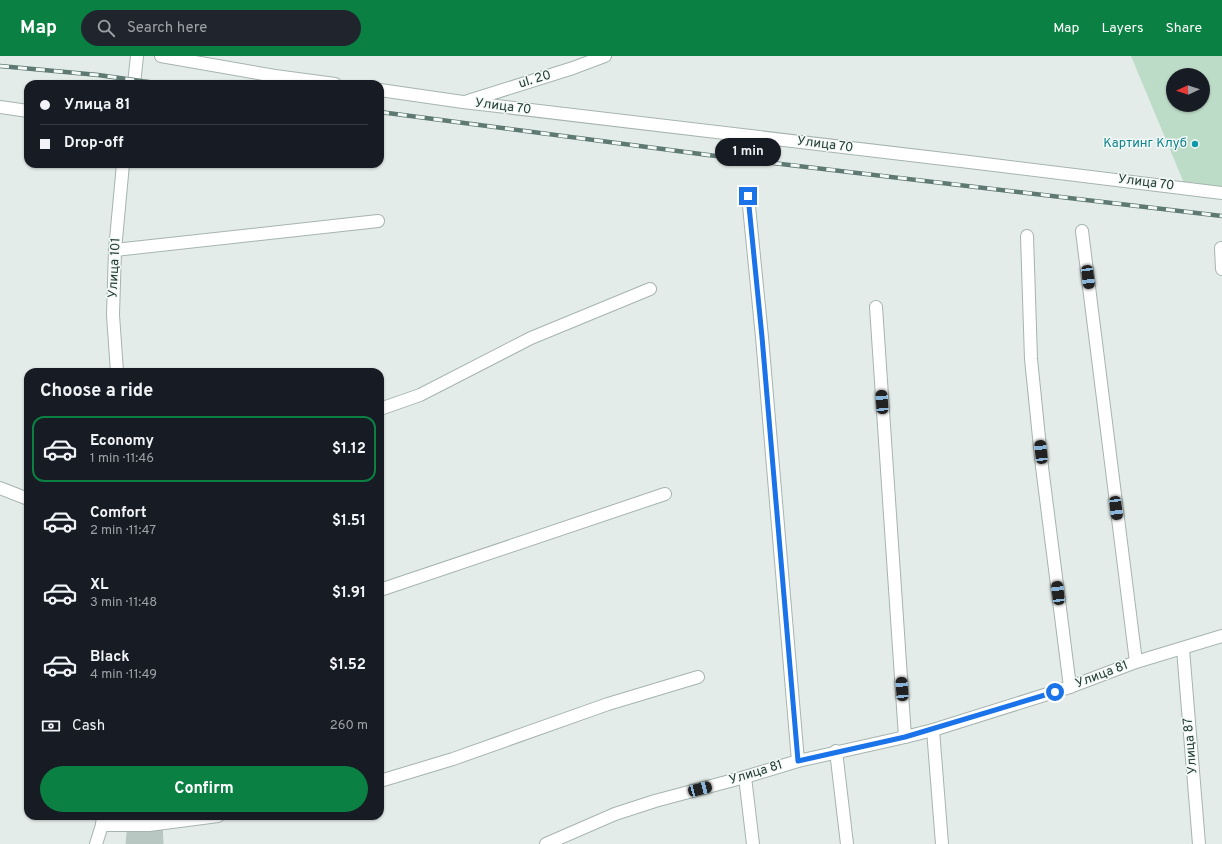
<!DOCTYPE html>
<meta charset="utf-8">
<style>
body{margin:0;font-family:Overpass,sans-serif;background:#20242c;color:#f1f3f6;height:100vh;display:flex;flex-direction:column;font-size:15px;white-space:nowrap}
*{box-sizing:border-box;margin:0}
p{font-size:13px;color:#9ea1a6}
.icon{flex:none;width:22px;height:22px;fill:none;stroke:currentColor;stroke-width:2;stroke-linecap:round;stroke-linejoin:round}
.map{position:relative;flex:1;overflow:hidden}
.details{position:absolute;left:24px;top:312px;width:360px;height:452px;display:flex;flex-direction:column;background:#171b24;border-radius:12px;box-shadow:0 1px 3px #0004}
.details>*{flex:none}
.banner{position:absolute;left:24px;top:24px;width:360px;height:88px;border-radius:12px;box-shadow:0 1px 3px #0004;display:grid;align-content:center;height:88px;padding:0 16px;background:#171b24}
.needle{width:26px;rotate:266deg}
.fabs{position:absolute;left:1166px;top:12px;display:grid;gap:8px}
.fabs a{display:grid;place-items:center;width:44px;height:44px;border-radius:50%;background:#171b24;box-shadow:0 1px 3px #0004;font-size:20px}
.end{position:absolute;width:18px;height:18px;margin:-9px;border:5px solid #1a73e8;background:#fff;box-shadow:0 0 0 2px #fff}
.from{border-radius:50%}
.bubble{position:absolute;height:28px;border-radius:14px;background:#171b24;box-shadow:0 1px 3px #0004;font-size:13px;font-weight:700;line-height:28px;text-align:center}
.car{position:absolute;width:12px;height:24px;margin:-12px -6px;border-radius:5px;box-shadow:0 0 3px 1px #0007;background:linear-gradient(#222 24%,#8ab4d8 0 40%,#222 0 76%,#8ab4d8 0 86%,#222 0)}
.banner b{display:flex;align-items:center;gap:14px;height:38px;font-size:15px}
.banner b+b{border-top:1px solid #363941}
.banner i{width:10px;height:10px;background:#f1f3f6}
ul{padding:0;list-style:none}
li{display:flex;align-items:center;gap:12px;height:66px;margin:0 8px 6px;padding:0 8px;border:2px solid transparent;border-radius:12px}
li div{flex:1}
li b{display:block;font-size:15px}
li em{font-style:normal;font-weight:700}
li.selected{border-color:#0b8043}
li>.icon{width:36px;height:36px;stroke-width:1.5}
h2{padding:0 16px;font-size:18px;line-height:48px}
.pay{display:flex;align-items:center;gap:10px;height:44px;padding:0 16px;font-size:15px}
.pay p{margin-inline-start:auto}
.primary-button{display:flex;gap:8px;margin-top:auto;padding:8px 16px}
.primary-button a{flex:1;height:46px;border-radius:24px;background:#0b8043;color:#fff;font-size:16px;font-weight:700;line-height:46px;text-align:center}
header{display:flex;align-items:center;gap:24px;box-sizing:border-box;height:56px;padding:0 20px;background:#0b8043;color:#fff}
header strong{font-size:19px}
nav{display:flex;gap:22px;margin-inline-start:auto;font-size:14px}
.search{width:280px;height:36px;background:#20242c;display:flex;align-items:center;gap:10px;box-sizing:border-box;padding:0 14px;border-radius:22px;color:#9ea1a6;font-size:15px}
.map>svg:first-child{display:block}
.green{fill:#bddcc7;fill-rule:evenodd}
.building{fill:#b8c7c2;stroke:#b6c5c0}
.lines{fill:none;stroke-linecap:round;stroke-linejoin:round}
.minor-casing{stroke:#a6b4af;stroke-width:14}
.minor{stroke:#fff;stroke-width:12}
.rail-casing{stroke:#5e7872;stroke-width:4.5}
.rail{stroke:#f3f9f6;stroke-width:3;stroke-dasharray:9;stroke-linecap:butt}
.route{stroke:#1a73e8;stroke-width:5}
.culture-dot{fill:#0f9aa8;stroke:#f3f9f6;stroke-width:1.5}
.labels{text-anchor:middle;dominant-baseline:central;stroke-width:3;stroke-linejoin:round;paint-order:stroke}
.street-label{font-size:13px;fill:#243d37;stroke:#f3f9f6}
.culture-label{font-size:13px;fill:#0d838f;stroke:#f3f9f6;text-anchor:end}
</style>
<header>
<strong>Map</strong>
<div class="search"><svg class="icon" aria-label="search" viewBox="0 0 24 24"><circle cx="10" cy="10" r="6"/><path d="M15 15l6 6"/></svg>Search here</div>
<nav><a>Map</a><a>Layers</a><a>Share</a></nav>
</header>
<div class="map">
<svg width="1222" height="788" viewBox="0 0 1222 788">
<rect width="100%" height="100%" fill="#e3ece8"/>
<path class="green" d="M1131,0H1222V131L1184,127ZM1173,19H1203V49H1173Z"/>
<polygon class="building" points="162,767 163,788 126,788 128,769"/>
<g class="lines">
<defs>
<g id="minor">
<polyline points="161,0 275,20 335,28"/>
<polyline points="134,28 137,0"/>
<polyline points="380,34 463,46 961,105 1222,137"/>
<polyline points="468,45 573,12 605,0"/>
<polyline points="0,51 28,55"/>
<polyline points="748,140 762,281 798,705"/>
<polyline points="1082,175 1136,606"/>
<polyline points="1027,180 1031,303 1042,411 1070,631"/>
<polyline points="1221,192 1222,213"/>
<polyline points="115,194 378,165"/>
<polyline points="876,251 905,681"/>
<polyline points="117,316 113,259 115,194 123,108"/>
<polyline points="380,353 420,339 531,282 650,233"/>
<polyline points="0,432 28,443"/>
<polyline points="380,534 665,438"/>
<polyline points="1183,593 1199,788"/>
<polyline points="933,674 942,788"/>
<polyline points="836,695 847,788"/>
<polyline points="745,721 753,788"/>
<polyline points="380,725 453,703 608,648 698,621"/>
<polyline points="102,769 149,769 218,760"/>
<polyline points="96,788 102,769 103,760"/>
<polyline points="546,788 615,758 655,745 745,721 798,705 905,681 933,674 1070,631 1136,606 1222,580"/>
</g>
</defs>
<use href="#minor" class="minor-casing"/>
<use href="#minor" class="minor"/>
<defs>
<g id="rail">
<polyline points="0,10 98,19 163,28"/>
<polyline points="380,56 731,102 1222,160"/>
</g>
</defs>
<use href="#rail" class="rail-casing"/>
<use href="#rail" class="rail"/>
</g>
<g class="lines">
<polyline class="route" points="748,140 762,281 798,705 905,681 1055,636"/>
</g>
<circle class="culture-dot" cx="1195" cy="88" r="4"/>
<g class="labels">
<g class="street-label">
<text transform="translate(535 24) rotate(-17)">ul. 20</text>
<text transform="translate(503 51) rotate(7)">Улица 70</text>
<text transform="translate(825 89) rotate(7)">Улица 70</text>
<text transform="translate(1146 127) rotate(7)">Улица 70</text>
<text transform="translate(115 212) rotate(-87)">Улица 101</text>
<text transform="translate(1102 619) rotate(-21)">Улица 81</text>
<text transform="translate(1191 690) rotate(-95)">Улица 87</text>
<text transform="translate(756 717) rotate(-17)">Улица 81</text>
</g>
<g class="culture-label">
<text x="1187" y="88">Картинг Клуб</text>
</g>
</g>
</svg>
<div class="fabs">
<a><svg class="needle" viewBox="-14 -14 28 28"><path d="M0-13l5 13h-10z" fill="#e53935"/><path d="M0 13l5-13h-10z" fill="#9ea1a6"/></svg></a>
</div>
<i class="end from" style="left:1055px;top:636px"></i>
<i class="end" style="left:748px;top:140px"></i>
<div class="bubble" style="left:715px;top:82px;width:66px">1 min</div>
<i class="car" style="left:1088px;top:221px;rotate:173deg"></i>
<i class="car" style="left:882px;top:346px;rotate:356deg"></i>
<i class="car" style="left:1041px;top:396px;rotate:354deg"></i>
<i class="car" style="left:1116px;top:452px;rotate:173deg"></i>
<i class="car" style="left:1058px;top:537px;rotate:353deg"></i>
<i class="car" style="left:902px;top:633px;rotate:356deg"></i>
<i class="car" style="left:700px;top:733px;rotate:75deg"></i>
<div class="banner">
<b><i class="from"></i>Улица 81</b>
<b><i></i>Drop-off</b>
</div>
<section class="details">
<h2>Choose a ride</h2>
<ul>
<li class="selected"><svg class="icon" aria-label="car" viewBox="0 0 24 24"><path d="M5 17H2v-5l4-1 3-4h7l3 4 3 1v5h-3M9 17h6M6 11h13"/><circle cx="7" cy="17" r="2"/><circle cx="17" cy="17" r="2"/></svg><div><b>Economy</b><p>1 min · 11:46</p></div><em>$1.12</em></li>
<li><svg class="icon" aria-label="car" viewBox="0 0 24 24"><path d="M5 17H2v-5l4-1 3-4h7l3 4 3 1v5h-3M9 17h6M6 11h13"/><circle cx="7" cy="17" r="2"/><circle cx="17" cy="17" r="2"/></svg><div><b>Comfort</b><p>2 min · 11:47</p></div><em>$1.51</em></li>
<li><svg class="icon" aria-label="car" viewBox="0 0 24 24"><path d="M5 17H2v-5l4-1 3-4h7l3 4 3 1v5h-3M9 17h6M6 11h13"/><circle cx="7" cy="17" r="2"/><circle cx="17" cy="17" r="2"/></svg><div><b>XL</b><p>3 min · 11:48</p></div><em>$1.91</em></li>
<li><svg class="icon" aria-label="car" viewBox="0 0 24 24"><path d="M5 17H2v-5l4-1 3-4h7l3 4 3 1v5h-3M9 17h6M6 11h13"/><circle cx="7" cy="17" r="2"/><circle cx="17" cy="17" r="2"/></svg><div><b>Black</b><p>4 min · 11:49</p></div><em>$1.52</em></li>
</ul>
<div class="pay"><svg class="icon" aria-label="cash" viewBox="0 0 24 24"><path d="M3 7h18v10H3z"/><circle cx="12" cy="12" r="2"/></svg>Cash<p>260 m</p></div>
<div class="primary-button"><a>Confirm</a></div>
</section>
</div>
